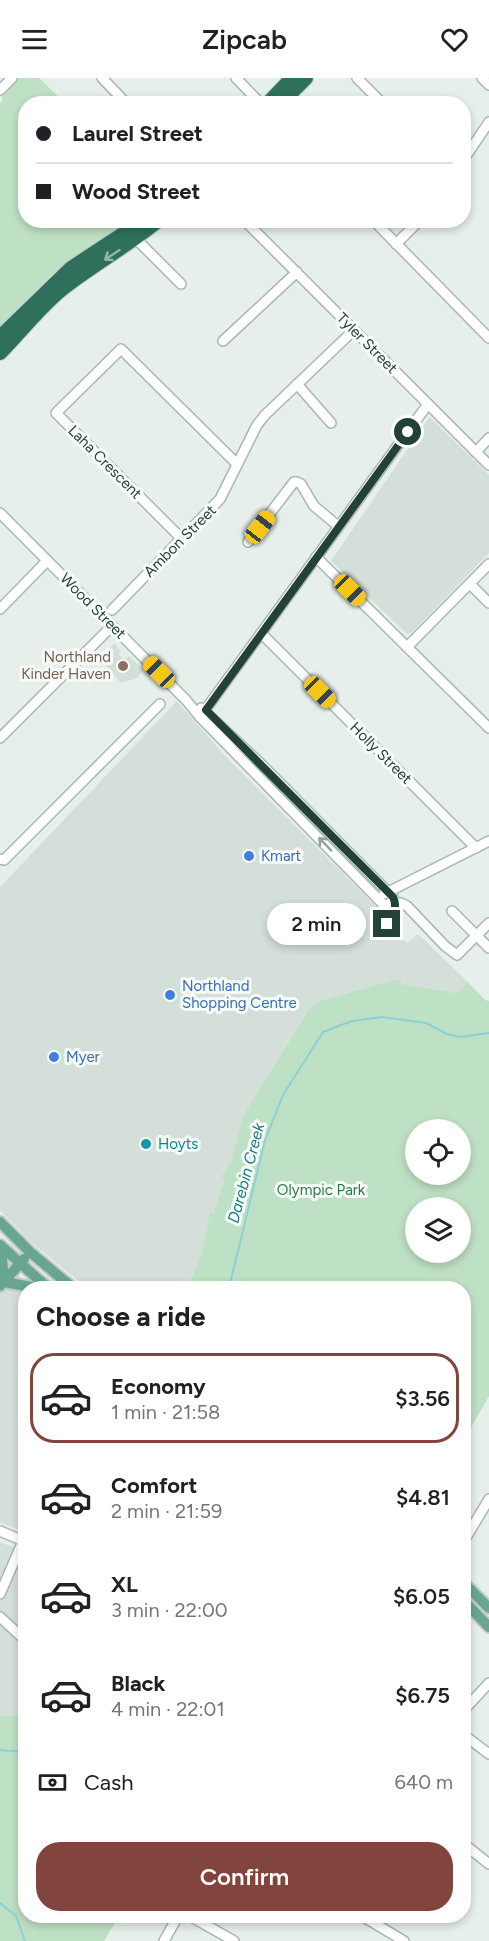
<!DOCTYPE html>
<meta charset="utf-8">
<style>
body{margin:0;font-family:Figtree,sans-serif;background:#f2f2f2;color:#202124;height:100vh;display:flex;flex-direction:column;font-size:22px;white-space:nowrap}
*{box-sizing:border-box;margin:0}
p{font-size:20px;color:#757577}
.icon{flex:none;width:33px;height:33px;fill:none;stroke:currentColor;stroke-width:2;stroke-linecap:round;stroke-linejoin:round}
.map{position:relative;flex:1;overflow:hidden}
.sheet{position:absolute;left:18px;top:1203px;width:453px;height:642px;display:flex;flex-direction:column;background:#fff;border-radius:24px;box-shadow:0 3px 9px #0003}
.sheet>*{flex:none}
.hud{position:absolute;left:18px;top:18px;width:453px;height:132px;border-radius:24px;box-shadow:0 3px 9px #0003;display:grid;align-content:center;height:132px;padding:0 18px;background:#fff}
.buttons{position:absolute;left:405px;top:1041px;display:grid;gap:12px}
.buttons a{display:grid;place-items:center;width:66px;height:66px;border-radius:50%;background:#fff;box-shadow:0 3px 9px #0003;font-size:30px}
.end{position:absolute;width:27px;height:27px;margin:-14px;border:8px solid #234237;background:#fff;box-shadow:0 0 0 3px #fff}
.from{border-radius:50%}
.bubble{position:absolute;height:42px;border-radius:21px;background:#fff;box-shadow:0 3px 9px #0003;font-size:20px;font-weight:600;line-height:42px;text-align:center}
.car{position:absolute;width:18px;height:36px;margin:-18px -9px;border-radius:8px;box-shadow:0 0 4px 2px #0007;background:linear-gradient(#f5c518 24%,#345 0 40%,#f5c518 0 76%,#345 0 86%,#f5c518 0)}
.hud b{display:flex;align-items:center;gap:21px;height:57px;font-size:22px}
.hud b+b{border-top:2px solid #e0e0e0}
.hud i{width:15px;height:15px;background:#202124}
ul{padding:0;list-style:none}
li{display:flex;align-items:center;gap:18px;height:90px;margin:0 12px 9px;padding:0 6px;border:3px solid transparent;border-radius:24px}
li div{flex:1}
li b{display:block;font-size:22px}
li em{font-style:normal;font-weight:600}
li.selected{border-color:#81453d}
li>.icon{width:54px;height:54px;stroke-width:1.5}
h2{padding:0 18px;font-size:27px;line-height:72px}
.pay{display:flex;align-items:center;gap:15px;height:66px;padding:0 18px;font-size:22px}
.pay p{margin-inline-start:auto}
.cta{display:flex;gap:12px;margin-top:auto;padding:12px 18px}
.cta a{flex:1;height:69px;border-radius:24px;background:#81453d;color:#fff;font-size:24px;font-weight:600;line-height:69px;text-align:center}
header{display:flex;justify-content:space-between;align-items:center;height:78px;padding:0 18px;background:#fff;font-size:27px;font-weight:600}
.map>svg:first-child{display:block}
.built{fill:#d4dfd9}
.green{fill:#bee0c4;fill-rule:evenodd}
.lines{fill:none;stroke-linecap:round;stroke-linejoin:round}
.stream{stroke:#8cd1d5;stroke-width:2}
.minor-casing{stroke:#a8b8b1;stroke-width:12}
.major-casing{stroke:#c1cac7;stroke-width:14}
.highway-casing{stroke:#c1cac7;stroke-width:16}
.minor{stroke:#fff;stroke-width:9}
.major{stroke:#69a690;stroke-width:10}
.highway{stroke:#2e705c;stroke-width:14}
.oneway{stroke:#92b6aa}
.oneway2{stroke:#91a09b}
.route{stroke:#234237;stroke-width:8}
.education-dot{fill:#8d6e63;stroke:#f7fbf8;stroke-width:2}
.shop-dot{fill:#3f7fe0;stroke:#f7fbf8;stroke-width:2}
.culture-dot{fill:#0f9aa8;stroke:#f7fbf8;stroke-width:2}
.labels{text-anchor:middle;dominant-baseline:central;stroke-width:6;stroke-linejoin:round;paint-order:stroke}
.street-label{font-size:15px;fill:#234237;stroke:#f7fbf8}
.education-label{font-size:15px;fill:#785e54;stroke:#f7fbf8;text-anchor:end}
.shop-label{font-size:15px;fill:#366cbe;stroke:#f7fbf8;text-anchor:start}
.culture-label{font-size:15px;fill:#0d838f;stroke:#f7fbf8;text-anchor:start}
.park-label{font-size:15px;fill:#2b7b42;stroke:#f7fbf8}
.water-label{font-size:16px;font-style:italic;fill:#1a7b81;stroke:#f7fbf8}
</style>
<header><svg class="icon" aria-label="menu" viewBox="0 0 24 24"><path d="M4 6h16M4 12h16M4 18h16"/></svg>Zipcab<svg class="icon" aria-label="heart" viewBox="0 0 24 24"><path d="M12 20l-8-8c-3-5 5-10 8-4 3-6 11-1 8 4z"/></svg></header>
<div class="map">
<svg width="489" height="1863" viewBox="0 0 489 1863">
<rect width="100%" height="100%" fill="#e6efea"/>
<g class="built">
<polygon points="429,340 431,340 489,397 489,475 411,555 407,556 331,483"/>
<polygon points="114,565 121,573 119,576 124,582 129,578 143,592 137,600 121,605 103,584 110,578 107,575"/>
<polygon points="177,623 225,678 394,846 396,853 407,865 418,856 468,904 458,915 400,906 401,902 397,901 319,923 307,933 244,1036 230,1085 222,1099 225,1101 213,1136 209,1136 205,1163 200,1184 185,1210 87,1210 32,1165 0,1132 0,809"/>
<polygon points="0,1180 32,1210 26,1210 25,1455 0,1444"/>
<polygon points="0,1464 25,1474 25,1637 0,1638"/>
</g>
<g class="green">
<polygon points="18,0 39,0 65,25 26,26 26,142 132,143 83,173 55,194 0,249 0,25 3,22 1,18"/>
<path d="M397,901L401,902V906L457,915L468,904L485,922L489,923V1318L464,1362V1210H185C201,1188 206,1163 209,1135L213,1136L225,1101L221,1099L230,1085L244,1036L310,929L319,923ZM416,1052H460V1096H416ZM416,1130H460V1174H416Z"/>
<polygon points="25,1637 26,1838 119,1838 104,1863 0,1863 0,1638"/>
</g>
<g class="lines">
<g class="stream">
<polyline points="229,1210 265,1062 283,1017 323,954 352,943 382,939 426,945 447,956 460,959 489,955"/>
<polyline points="0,1672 26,1674"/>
<polyline points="0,1825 16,1838 25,1863"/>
</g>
<defs>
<g id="minor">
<polyline points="102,0 127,26"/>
<polyline points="236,0 261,26"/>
<polyline points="357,0 383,26"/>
<polyline points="482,0 489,7"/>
<polyline points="0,12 12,0"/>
<polyline points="464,81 489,44"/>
<polyline points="244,142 489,387"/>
<polyline points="373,142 489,260"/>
<polyline points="136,161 181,206"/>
<polyline points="396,166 420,142"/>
<polyline points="223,263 297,194"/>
<polyline points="297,306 331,345"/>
<polyline points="476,374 489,360"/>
<polyline points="0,435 186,622 200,639 382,825 386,833 387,846"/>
<polyline points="181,460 56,335 121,271 237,386"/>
<polyline points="248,464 294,404 297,404 301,406 314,428 338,448"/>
<polyline points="316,479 489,650"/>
<polyline points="470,506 489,525"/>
<polyline points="0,531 47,483"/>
<polyline points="112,532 220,421 257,347 265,337 354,252"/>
<polyline points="261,555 476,770"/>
<polyline points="407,569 489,486"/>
<path d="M201,630L259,684L393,819C398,829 393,838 387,846"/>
<polyline points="200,639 428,326"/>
<polyline points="0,660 112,548"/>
<polyline points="0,781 4,782 160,626"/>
<polyline points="384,816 489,763"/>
<polyline points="390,825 401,825 407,828 445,868 457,877 489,845"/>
<polyline points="452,833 489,870"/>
<polyline points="0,1453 26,1464"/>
<polyline points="464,1463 489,1421"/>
<polyline points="0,1516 23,1463"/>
<polyline points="0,1539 26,1563"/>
<polyline points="464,1632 489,1605"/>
<polyline points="464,1657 489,1676"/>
<polyline points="464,1766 489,1786"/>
<polyline points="190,1838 234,1863"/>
<polyline points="362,1838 404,1863"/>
<polyline points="164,1863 178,1838"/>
</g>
<g id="major">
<polyline points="0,1144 30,1174 73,1210"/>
<polyline points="0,1167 48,1210"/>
<polyline points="1,1168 4,1204"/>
<polyline points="4,1204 37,1210"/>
<polyline points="0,1208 24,1181"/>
<polyline points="464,1505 489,1530"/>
<polyline points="464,1523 489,1549"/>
</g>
<g id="highway">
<polyline points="267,26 292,0"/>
<polyline points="280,26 306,0"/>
<polyline points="0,259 71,190 144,142"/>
<path d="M0,275C20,255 39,230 61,212C92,187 128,168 159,142"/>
</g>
</defs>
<use href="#minor" class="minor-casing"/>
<use href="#major" class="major-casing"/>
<use href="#highway" class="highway-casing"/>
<use href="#minor" class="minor"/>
<use href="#major" class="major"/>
<use href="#highway" class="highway"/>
</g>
<defs><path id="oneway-shaft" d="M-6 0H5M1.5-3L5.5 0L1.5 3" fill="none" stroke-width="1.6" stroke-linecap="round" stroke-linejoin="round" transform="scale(1.5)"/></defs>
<use class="oneway" href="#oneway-shaft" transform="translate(112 177) rotate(147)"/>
<use class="oneway2" href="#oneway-shaft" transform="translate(325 766) rotate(-134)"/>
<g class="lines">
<path class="route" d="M387,846C393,838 398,829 393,819L206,632L408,354"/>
</g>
<circle class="education-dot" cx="123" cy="588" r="6"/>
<g class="shop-dot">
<circle cx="249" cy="778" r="6"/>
<circle cx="170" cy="917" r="6"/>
<circle cx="54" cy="979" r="6"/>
</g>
<circle class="culture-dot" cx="146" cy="1066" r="6"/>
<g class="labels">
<g class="street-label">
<text transform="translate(367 265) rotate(45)">Tyler Street</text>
<text transform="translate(105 384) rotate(45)">Laha Crescent</text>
<text transform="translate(180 463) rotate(-45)">Ambon Street</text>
<text transform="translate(93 528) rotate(45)">Wood Street</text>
<text transform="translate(381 675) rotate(45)">Holly Street</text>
</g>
<g class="education-label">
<text x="111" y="579">Northland<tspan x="111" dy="17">Kinder Haven</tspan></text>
</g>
<g class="shop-label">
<text x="261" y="778">Kmart</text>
<text x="182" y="908">Northland<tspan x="182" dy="17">Shopping Centre</tspan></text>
<text x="66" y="979">Myer</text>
</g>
<g class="culture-label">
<text x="158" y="1066">Hoyts</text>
</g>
<g class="park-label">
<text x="321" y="1112">Olympic Park</text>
</g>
<g class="water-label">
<text transform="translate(246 1095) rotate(-75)">Darebin Creek</text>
</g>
</g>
</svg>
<div class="buttons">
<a><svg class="icon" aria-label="locate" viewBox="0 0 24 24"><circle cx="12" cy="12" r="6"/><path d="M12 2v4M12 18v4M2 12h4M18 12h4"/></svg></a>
<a><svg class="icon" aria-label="layers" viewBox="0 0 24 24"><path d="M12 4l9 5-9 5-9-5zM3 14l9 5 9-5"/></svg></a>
</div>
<i class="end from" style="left:408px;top:354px"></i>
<i class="end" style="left:387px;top:846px"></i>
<div class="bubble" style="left:267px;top:825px;width:99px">2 min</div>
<i class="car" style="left:260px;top:449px;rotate:38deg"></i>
<i class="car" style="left:350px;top:512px;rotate:135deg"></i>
<i class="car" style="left:159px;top:594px;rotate:315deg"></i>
<i class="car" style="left:320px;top:614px;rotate:135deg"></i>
<div class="hud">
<b><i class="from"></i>Laurel Street</b>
<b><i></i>Wood Street</b>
</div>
<section class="sheet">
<h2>Choose a ride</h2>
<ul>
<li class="selected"><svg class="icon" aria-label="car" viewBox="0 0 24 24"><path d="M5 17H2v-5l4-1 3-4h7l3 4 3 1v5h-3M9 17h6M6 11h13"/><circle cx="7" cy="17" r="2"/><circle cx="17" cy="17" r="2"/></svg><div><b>Economy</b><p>1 min · 21:58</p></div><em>$3.56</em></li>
<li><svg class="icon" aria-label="car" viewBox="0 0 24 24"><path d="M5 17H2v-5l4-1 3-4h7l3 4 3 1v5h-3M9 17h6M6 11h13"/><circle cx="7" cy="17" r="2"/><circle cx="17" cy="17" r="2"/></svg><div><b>Comfort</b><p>2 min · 21:59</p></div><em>$4.81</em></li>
<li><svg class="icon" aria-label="car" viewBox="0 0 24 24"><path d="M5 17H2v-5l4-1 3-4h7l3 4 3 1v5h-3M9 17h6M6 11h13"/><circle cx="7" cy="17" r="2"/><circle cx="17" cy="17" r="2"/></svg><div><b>XL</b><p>3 min · 22:00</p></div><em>$6.05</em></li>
<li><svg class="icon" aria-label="car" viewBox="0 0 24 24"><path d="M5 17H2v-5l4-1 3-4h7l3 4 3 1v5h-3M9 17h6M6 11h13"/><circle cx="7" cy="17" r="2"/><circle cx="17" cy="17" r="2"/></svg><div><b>Black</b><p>4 min · 22:01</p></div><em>$6.75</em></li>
</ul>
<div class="pay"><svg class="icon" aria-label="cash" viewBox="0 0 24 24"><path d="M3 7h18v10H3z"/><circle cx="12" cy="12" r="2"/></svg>Cash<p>640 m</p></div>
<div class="cta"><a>Confirm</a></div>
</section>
</div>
